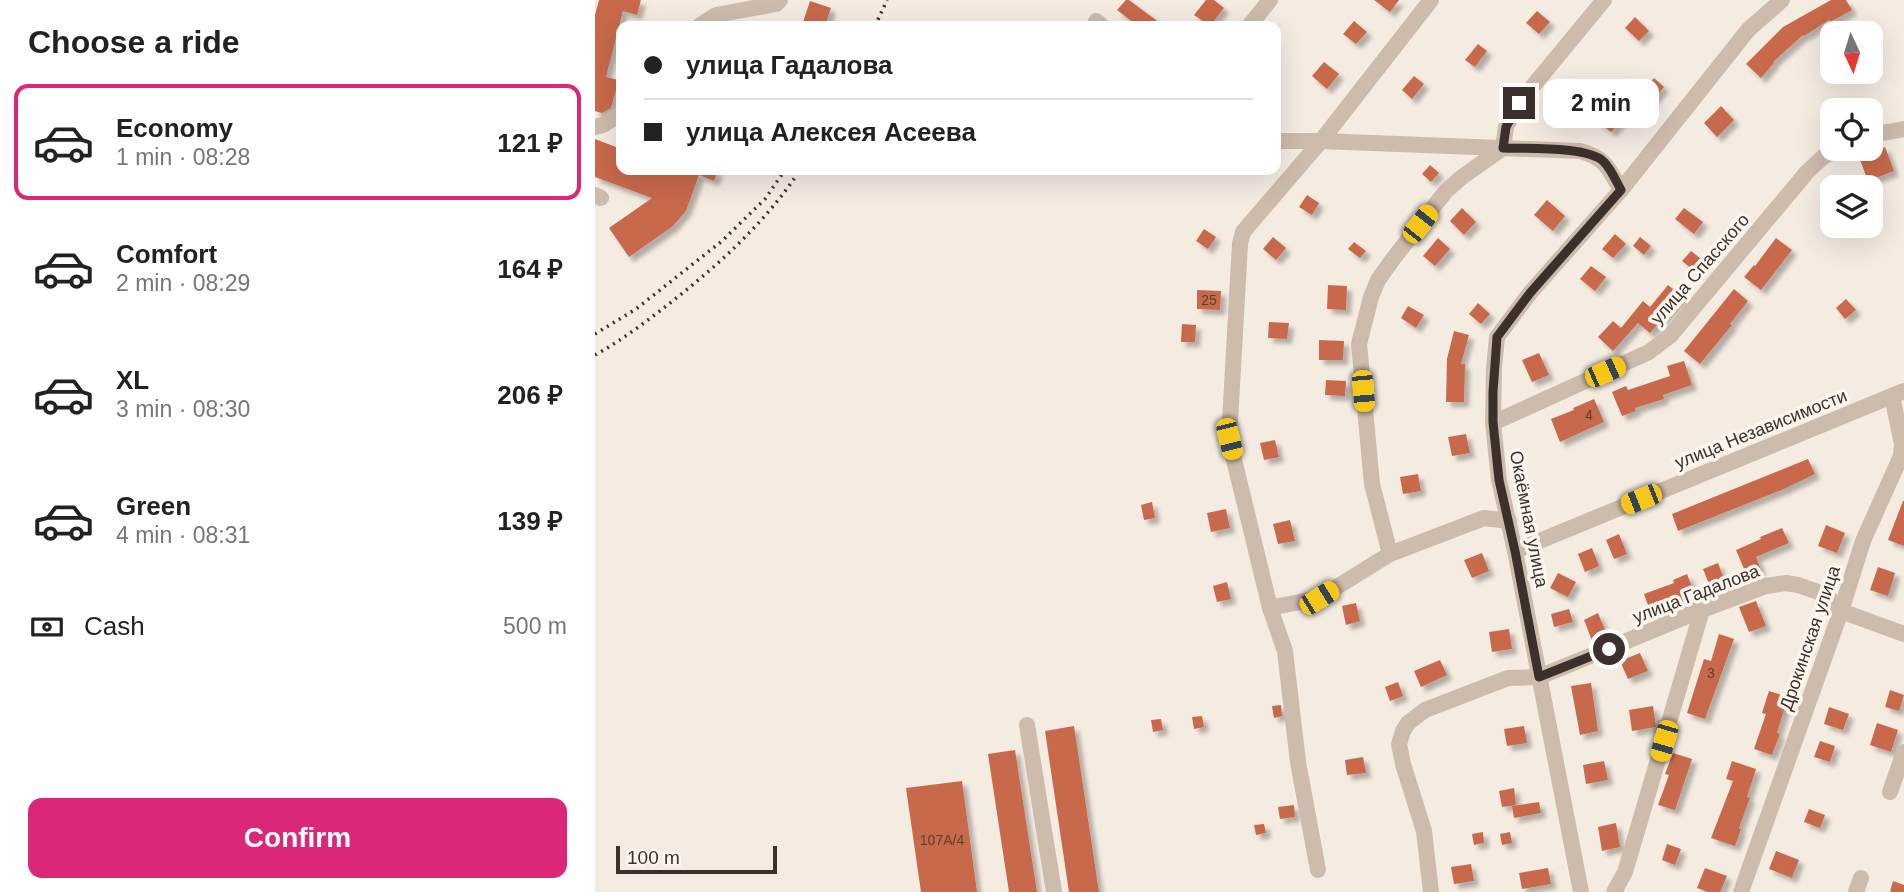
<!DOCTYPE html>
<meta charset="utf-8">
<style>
body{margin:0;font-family:Arial,sans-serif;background:#f6f6f6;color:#222;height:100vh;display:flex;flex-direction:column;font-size:26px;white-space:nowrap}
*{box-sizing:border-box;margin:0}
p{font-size:23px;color:#767676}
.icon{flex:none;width:38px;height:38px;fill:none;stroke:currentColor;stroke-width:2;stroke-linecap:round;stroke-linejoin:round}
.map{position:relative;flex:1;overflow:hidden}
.details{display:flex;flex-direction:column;background:#fff;width:595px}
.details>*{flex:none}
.hud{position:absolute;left:21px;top:21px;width:665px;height:154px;border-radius:14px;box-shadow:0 7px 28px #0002;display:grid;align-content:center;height:154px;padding:0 28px;background:#fff}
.needle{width:46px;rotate:176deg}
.fabs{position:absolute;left:1225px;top:21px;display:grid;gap:14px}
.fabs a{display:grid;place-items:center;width:63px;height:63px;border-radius:14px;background:#fff;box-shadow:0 7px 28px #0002;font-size:35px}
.scale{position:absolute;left:21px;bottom:18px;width:161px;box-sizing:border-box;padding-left:7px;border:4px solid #3b302b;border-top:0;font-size:19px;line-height:24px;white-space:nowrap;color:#3b302b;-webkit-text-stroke:5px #fbf5ee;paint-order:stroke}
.end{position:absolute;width:32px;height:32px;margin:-16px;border:9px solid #3b302b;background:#fff;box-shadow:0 0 0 4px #fff}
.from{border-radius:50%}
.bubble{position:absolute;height:49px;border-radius:14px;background:#fff;box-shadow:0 7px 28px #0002;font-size:23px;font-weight:700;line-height:49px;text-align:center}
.car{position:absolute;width:21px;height:42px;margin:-21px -10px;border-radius:9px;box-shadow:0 0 5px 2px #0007;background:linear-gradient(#f5c518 24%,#345 0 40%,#f5c518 0 76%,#345 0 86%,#f5c518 0)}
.hud b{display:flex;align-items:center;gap:24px;height:66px;font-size:26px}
.hud b+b{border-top:2px solid #e0e0e0}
.hud i{width:18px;height:18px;background:#222}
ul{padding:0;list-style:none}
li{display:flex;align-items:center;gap:21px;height:116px;margin:0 14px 10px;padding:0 14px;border:4px solid transparent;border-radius:14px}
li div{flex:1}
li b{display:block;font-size:26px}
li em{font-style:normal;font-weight:700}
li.on{border-color:#db2777}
li>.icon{width:63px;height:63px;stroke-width:1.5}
h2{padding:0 28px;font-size:32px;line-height:84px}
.pay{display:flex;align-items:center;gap:18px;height:77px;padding:0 28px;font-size:26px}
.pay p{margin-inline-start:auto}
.action{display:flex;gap:14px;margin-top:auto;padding:14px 28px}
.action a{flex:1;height:80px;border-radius:14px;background:#db2777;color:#fff;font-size:28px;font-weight:700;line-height:80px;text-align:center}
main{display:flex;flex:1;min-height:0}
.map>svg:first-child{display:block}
.building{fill:#c8694b;filter:url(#shadow)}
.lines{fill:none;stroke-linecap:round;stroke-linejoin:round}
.minor{stroke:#cdbbac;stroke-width:16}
.rail{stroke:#3b302b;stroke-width:3.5;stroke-dasharray:2 5;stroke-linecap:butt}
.route{stroke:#3b302b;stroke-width:9}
.labels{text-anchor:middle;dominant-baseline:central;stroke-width:7;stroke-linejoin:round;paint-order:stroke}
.number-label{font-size:14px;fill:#5e3e33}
.street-label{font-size:18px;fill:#3b302b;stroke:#fbf5ee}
</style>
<main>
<section class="details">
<h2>Choose a ride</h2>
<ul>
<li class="on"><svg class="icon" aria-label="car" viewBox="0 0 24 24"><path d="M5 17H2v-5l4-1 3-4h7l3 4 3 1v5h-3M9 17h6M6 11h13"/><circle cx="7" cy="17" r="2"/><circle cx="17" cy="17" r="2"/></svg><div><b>Economy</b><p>1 min · 08:28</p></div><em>121 ₽</em></li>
<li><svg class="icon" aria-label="car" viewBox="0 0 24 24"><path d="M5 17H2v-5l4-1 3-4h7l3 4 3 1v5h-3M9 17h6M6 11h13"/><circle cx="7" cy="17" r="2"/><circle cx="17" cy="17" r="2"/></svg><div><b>Comfort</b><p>2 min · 08:29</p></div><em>164 ₽</em></li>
<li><svg class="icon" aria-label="car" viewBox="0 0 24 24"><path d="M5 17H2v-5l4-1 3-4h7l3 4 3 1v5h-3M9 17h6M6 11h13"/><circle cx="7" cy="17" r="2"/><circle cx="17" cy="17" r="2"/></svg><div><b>XL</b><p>3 min · 08:30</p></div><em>206 ₽</em></li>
<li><svg class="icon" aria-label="car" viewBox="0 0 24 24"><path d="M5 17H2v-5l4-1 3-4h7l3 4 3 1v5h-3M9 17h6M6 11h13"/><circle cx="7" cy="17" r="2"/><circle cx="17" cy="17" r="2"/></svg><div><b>Green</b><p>4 min · 08:31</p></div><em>139 ₽</em></li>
</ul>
<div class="pay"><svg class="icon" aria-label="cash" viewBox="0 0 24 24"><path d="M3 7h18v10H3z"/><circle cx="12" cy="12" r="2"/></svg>Cash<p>500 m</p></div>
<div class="action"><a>Confirm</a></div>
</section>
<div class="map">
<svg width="1309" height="892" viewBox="0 0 1309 892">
<defs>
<filter id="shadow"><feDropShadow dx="5" dy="5" stdDeviation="2" flood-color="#0004"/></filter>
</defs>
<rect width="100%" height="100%" fill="#f4ebe1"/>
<g class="building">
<polygon points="4,0 46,0 42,15 28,11 11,77 24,80 16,108 7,113 0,111 0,15"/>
<polygon points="531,0 534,0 569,26 543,26 522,10"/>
<polygon points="611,0 619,0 629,8 615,26 599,15"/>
<polygon points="779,0 804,0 795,12"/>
<polygon points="1236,0 1251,0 1257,10 1235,22 1234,20 1209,36 1208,35 1178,62 1179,63 1166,78 1151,64 1188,27"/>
<polygon points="215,1 236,8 230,26 208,22"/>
<polygon points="942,11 955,22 944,34 931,23"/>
<polygon points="1040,17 1054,31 1044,41 1030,28"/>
<polygon points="759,21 772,32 761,44 748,34"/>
<polygon points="883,44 892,51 880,67 870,60"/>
<polygon points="729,62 744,74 732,89 717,76"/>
<polygon points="819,76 829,84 817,99 807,90"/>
<polygon points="1059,78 1069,87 1055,103 1045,94"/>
<polygon points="984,87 1010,110 1013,106 1028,119 1016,132 990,111 986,115 972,102"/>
<polygon points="1126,106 1139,120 1122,137 1109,123"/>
<polygon points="0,139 26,149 26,170 123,170 119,181 104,175 91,211 78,226 34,257 14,228 57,198 0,177"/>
<polygon points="1290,147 1299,171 1273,181 1264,157"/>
<polygon points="835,165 844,173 836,182 827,174"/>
<polygon points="712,195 724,203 717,215 704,207"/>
<polygon points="952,200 970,216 958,231 939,215"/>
<polygon points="867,208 881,222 869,235 855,221"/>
<polygon points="1089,208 1108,222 1099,234 1080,219"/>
<polygon points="609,229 621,237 613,249 601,241"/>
<polygon points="1020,234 1031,244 1018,258 1007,249"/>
<polygon points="678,237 691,248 681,260 668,249"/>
<polygon points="1045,237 1056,246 1049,255 1038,246"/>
<polygon points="843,238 855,249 840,266 828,256"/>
<polygon points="1181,238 1197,250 1166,290 1149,277 1159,265 1160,266"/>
<polygon points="759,242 771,251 765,258 753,249"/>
<polygon points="1096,251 1111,263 1102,273 1087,261"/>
<polygon points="996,266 1011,277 1000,291 985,279"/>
<polygon points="733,285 752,286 751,310 732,309"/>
<polygon points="1073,285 1088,297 1055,333 1043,323 1018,351 1003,337 1018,321 1026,328 1048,301 1055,307"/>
<polygon points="1139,289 1153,301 1135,324 1137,325 1105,364 1089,351"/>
<polygon points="602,290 626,291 625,310 602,309"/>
<polygon points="1251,299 1261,310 1250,319 1241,308"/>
<polygon points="883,303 895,314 886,324 874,314"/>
<polygon points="813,306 829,315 821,328 806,318"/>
<polygon points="674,322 694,323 692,339 673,338"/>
<polygon points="587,324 601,325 600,342 586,342"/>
<polygon points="859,331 874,335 866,364 870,364 869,402 851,402 852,359"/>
<polygon points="724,340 749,341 748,360 724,360"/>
<polygon points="944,353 954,375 937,382 927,360"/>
<polygon points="1089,361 1097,385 1068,395 1069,399 1040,408 1041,411 1027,416 1017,392 1031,386 1033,390 1075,376 1072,366"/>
<polygon points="731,380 751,381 750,396 730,395"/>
<polygon points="999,399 1009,422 965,442 956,419 979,410 978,408"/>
<polygon points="871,434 875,453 857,456 853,437"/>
<polygon points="680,440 684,457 669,460 665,443"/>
<polygon points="1213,459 1220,474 1189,489 1083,531 1077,514"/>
<polygon points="823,474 826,491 808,494 805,477"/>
<polygon points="1308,501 1309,501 1309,546 1293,540"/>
<polygon points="557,502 560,518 549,520 546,505"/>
<polygon points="631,509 635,528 616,532 612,513"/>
<polygon points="695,520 700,541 683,544 678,524"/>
<polygon points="1231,525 1250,533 1242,553 1223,546"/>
<polygon points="1187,528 1194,543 1161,557 1166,570 1152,576 1141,550 1166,539 1165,537"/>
<polygon points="1024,534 1032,554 1019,559 1011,540"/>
<polygon points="997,548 1004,566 990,572 983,554"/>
<polygon points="887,553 894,571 877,578 869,560"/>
<polygon points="1123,563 1132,587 1118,594 1108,569"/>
<polygon points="1283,567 1300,573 1293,596 1275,590"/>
<polygon points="963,573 981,582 973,597 955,588"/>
<polygon points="1092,574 1102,600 1057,616 1049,594 1079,583 1078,580"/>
<polygon points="632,582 636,599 622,602 618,586"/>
<polygon points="1161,601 1171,626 1154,632 1144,607"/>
<polygon points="761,603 765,621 751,625 747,606"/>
<polygon points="974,609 978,622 959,627 956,614"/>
<polygon points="1003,613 1013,637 998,643 989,620"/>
<polygon points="914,629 917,649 897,652 894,632"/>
<polygon points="1124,634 1139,639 1110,719 1092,713 1109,659 1116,661"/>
<polygon points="1045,653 1053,671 1033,679 1025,661"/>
<polygon points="845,660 852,675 826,687 819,671"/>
<polygon points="803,682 808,696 795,701 790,687"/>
<polygon points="996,683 1003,731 985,735 976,686"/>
<polygon points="1295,690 1309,695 1304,711 1290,707"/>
<polygon points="1174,691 1193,697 1182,733 1185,734 1177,755 1159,749 1171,714 1167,713"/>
<polygon points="686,705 687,716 679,718 677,706"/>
<polygon points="1058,706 1061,727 1037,731 1034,710"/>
<polygon points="1234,707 1254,714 1248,730 1229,724"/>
<polygon points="607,716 609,727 599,729 597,717"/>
<polygon points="566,719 568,730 558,732 556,720"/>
<polygon points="1282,723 1303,730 1296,752 1275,745"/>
<polygon points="479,726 504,892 474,892 450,731"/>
<polygon points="929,726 932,743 912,746 909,729"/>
<polygon points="1225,741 1240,746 1235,762 1219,757"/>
<polygon points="420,750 442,892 414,892 393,754"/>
<polygon points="1078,753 1097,759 1080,810 1063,805 1074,775 1070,774"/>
<polygon points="768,757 771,773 752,775 750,760"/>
<polygon points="1009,761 1013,780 991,784 988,765"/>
<polygon points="1137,761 1161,769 1152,797 1155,798 1144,828 1146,829 1140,846 1116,838 1138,781 1131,779"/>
<polygon points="367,781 382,892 326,892 311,788"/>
<polygon points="919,788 921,805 907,807 904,791"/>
<polygon points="944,802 946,813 919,818 917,806"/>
<polygon points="699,805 700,817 685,819 683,807"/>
<polygon points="1214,809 1230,815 1225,828 1209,822"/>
<polygon points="1021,823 1025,847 1007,851 1003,827"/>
<polygon points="669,824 671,833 661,835 659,825"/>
<polygon points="888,832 889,843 879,845 877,834"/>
<polygon points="915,832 917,843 907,845 905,834"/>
<polygon points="1072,844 1086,849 1080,865 1067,860"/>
<polygon points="1181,851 1204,860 1197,878 1174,869"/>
<polygon points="876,864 879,881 859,884 856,867"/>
<polygon points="953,868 956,884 927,889 924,873"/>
<polygon points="1110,868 1132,876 1125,892 1113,892 1102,888"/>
<polygon points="1298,881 1309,885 1309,892 1295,892"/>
</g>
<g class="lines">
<g class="minor">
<polyline points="836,0 726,141 648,232 645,244 634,439 675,608 724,598 795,554 889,518 914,521"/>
<polyline points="501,21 507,26"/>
<polyline points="104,26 121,15 181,4 185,0"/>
<polyline points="654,26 675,0"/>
<polyline points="0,127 8,125 26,114"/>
<polyline points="1276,135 1309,129"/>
<path d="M681,141H726L985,151C1011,158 1013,168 1026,190"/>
<polyline points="0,195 6,198"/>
<polyline points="898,423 1054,352 1075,336 1212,172 1228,157 1244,149"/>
<polyline points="920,551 1309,391"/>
<polyline points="795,554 777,484 764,344 776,297 783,280 798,259 851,191 867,177 908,148 911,127 924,103 1009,0"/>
<polyline points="675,608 690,651 703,762 723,870"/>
<polyline points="432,725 459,892"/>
<polyline points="1295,792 1309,752"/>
<polyline points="836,892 829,831 808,764 804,744 808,731 813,723 830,710 913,678 944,677 1107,610 1171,586 1191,583 1203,585 1223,592 1235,599 1246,611 1309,634"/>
<polyline points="986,892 920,551 904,480 898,423 899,368 902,337 935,293 1026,190 1153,30 1187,0"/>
<polyline points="1019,892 1030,872 1107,610"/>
<polyline points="1146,892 1246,611 1268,541 1306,456 1307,444 1297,396"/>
<polyline points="1261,892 1266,878"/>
</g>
<g class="rail">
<polyline points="280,26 292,0"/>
<polyline points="0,334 41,309 127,241 170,199 190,170"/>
<path d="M0,355C24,342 45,326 66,310C118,270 169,225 205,170"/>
</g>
</g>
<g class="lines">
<path class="route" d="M924,103L911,127L908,148C931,149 994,146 1009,162C1016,169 1021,181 1026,190L935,293L902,337L898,392V422L904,480L920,551L944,677L1014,649"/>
</g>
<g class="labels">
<g class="number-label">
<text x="614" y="300">25</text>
<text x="994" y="415">4</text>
<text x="1116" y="673">3</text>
<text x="347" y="840">107А/4</text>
</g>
<g class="street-label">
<text transform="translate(1105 269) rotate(-49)">улица Спасского</text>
<text transform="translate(1166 429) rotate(-22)">улица Независимости</text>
<text transform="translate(934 519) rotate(79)">Окаёмная улица</text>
<text transform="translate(1101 594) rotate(-21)">улица Гадалова</text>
<text transform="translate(1215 638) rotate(-71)">Дрокинская улица</text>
</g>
</g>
</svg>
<div class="fabs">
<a><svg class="needle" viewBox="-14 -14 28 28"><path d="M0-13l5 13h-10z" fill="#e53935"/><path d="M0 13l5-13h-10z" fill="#767676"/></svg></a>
<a><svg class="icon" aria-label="locate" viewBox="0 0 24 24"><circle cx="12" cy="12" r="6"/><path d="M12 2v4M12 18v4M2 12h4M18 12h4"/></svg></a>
<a><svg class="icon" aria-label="layers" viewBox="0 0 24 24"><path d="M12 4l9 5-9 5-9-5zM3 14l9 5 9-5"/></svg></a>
</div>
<div class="scale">100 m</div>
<i class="end from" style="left:1014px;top:649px"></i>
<i class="end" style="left:924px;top:103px"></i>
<div class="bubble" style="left:948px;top:79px;width:116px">2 min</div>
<i class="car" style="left:825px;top:224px;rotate:38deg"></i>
<i class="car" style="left:1010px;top:372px;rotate:66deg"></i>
<i class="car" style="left:768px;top:391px;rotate:175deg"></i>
<i class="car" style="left:634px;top:439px;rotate:166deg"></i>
<i class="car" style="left:1046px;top:499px;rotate:248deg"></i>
<i class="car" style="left:724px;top:598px;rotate:58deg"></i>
<i class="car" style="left:1069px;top:741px;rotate:196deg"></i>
<div class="hud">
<b><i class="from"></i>улица Гадалова</b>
<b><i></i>улица Алексея Асеева</b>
</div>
</div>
</main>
